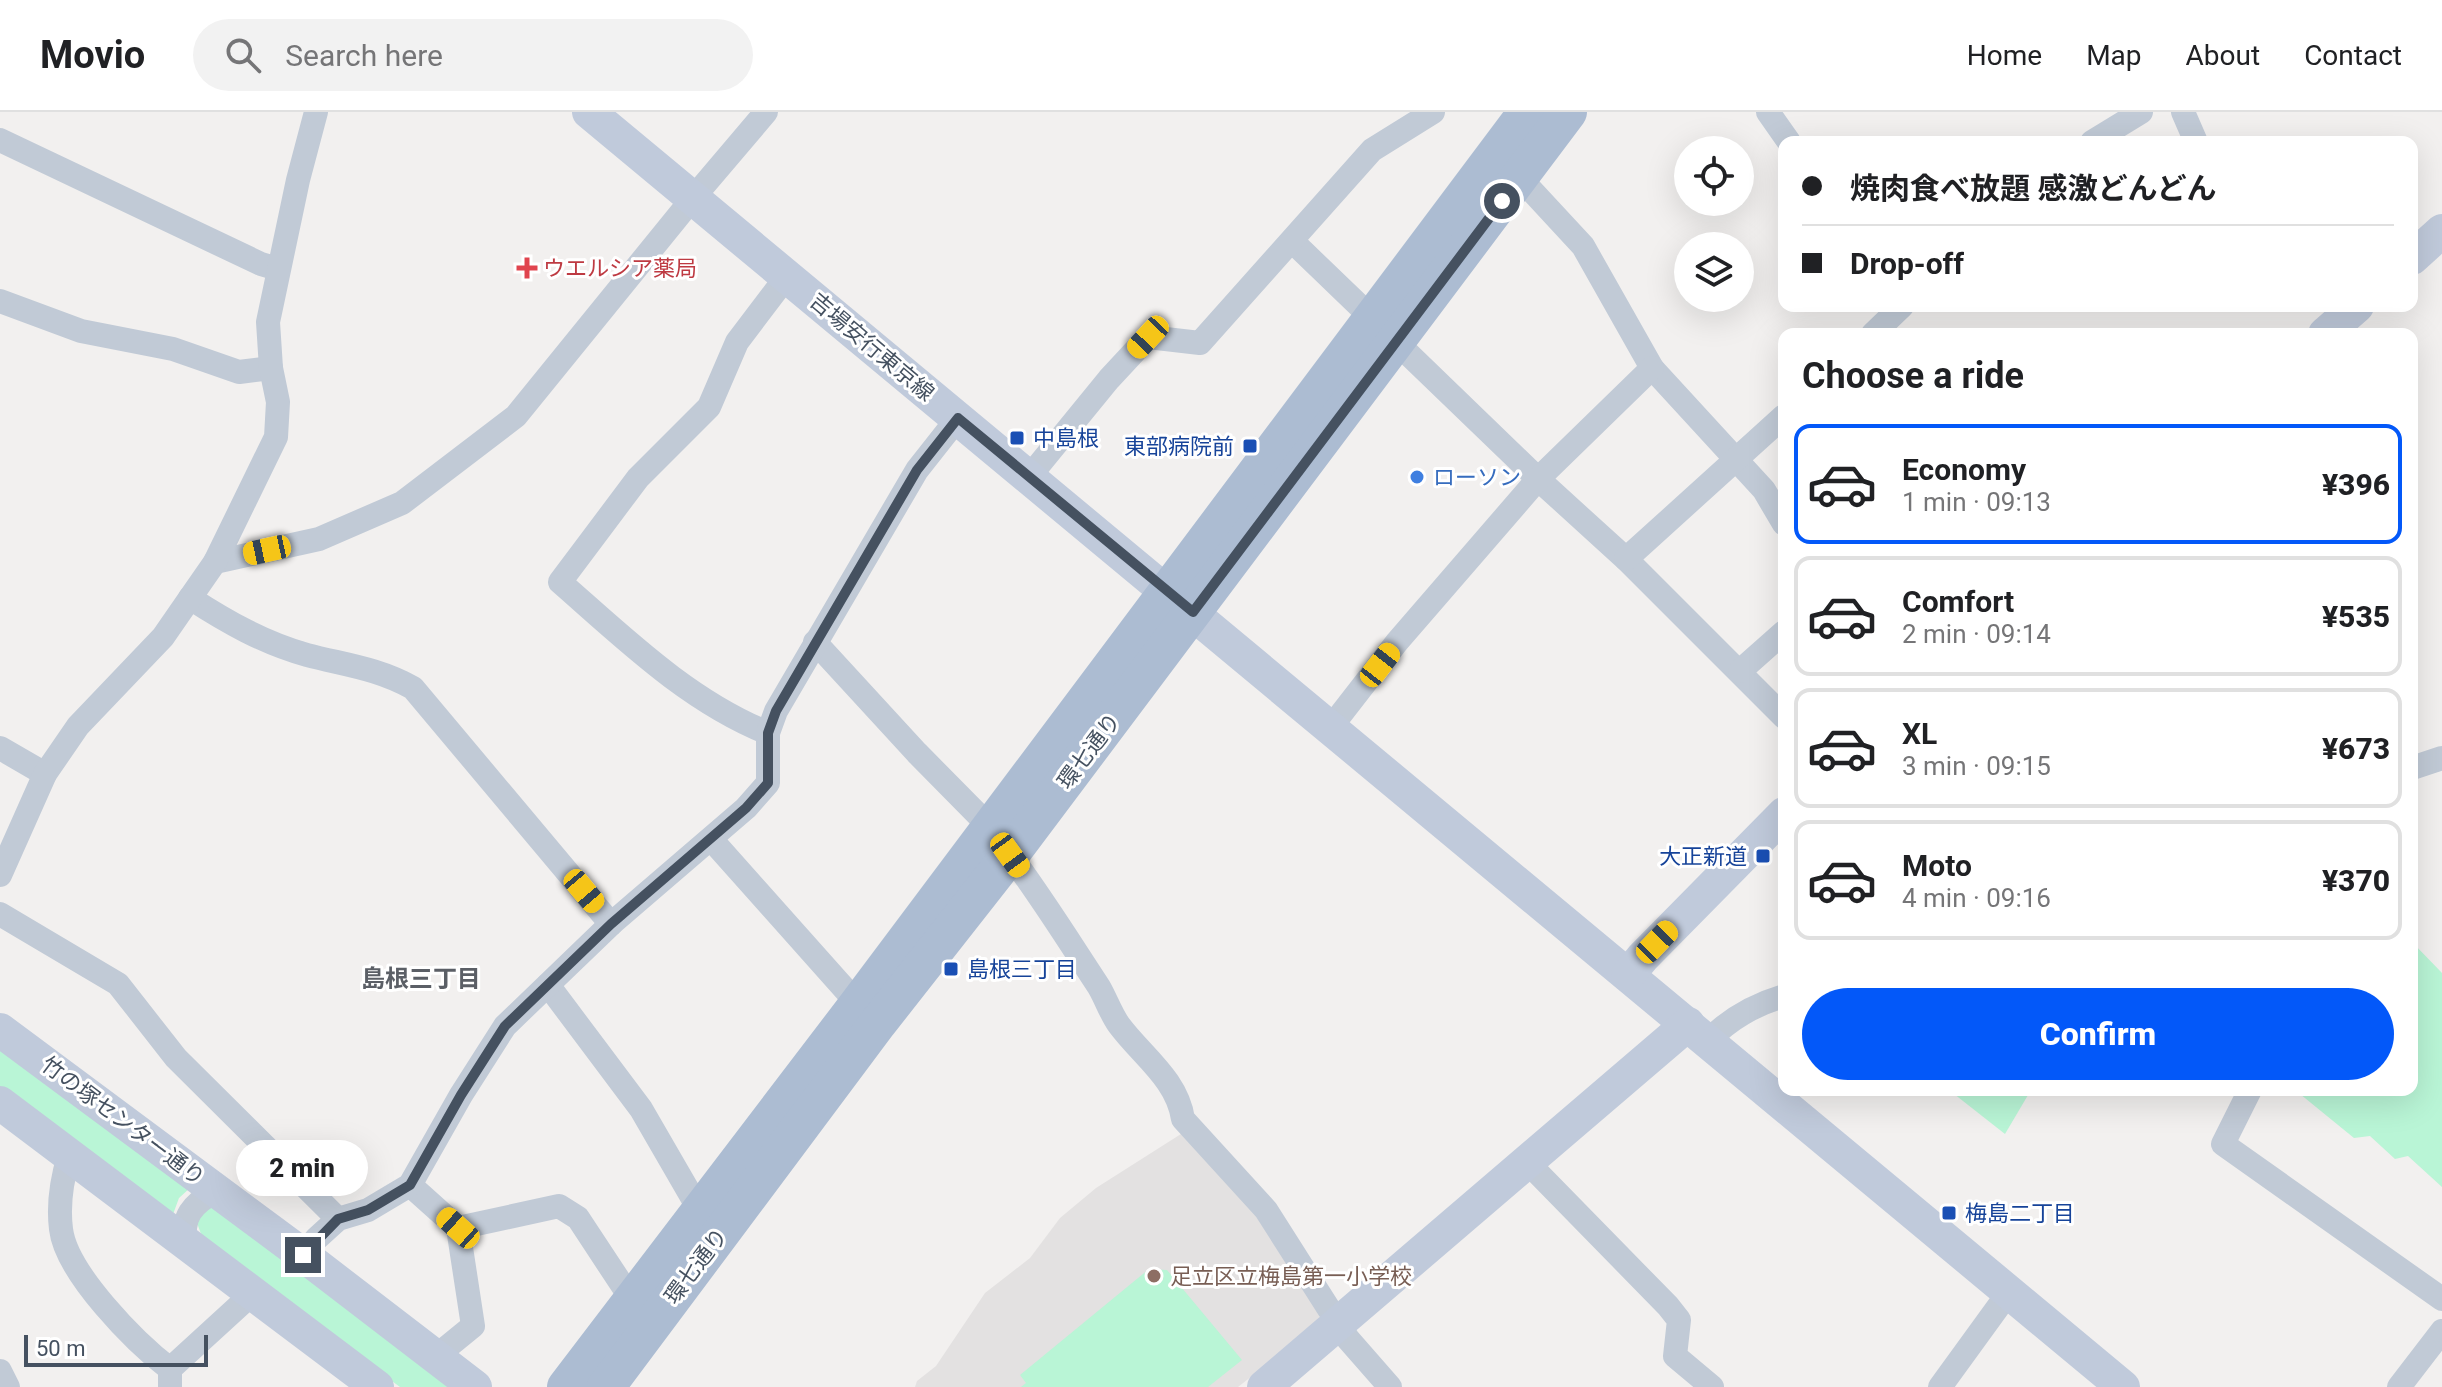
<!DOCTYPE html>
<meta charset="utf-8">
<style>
body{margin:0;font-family:Roboto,"Noto Sans JP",sans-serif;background:#f2f2f2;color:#202124;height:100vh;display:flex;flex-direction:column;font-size:30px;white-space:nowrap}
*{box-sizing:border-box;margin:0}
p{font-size:26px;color:#757577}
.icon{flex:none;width:44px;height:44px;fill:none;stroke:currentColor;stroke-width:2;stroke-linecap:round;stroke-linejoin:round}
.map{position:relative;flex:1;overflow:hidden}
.details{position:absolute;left:1778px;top:216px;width:640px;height:768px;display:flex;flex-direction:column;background:#fff;border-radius:16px;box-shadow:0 8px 32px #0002}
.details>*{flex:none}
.guide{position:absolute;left:1778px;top:24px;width:640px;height:176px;border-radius:16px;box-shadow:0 8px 32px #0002;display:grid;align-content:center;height:176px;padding:0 24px;background:#fff}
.tools{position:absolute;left:1674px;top:24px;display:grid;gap:16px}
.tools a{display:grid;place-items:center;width:80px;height:80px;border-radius:50%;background:#fff;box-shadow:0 8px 32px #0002;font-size:40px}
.scale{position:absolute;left:24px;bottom:20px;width:184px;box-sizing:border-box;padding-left:8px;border:4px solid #455160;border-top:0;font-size:22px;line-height:28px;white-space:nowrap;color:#455160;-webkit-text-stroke:6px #fff;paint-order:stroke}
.end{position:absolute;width:36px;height:36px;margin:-18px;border:10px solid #455160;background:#fff;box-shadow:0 0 0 4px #fff}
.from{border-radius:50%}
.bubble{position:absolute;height:56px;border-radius:28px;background:#fff;box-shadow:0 8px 32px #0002;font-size:26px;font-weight:800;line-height:56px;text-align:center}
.car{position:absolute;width:24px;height:48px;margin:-24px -12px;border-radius:10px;box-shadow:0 0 6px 2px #0007;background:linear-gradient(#f5c518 24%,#345 0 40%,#f5c518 0 76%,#345 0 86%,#f5c518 0)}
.guide b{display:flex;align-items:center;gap:28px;height:76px;font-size:30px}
.guide b+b{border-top:2px solid #e0e0e0}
.guide i{width:20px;height:20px;background:#202124}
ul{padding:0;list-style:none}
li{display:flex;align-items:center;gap:24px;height:120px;margin:0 16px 12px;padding:0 8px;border:4px solid #e0e0e0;border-radius:16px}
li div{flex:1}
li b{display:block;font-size:30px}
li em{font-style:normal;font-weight:800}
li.active{border-color:#0358f9}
li>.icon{width:72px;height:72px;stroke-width:1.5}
h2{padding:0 24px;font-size:36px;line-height:96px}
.primary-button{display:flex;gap:16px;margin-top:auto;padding:16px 24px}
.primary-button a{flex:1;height:92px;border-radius:48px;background:#0358f9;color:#fff;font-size:32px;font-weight:800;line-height:92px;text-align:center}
header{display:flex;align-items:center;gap:48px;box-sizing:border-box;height:112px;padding:0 40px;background:#fff;border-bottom:2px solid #e0e0e0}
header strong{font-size:38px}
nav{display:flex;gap:44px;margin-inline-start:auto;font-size:28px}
.search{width:560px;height:72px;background:#f2f2f2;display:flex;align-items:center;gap:20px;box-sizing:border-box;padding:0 28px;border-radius:44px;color:#757577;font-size:30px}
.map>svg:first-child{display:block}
.education{fill:#e3e1e1}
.green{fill:#b9f5d6}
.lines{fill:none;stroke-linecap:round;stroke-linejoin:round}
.street{stroke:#c1cad6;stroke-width:24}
.secondary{stroke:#c0cadb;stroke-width:34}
.primary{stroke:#acbcd2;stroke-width:38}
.route{stroke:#455160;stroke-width:10}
.health-dot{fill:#e0444e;stroke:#fff;stroke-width:3}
.transit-dot{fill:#1a4fb4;stroke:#fff;stroke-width:3}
.shop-dot{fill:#3f7fe0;stroke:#fff;stroke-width:3}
.education-dot{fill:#8d6e63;stroke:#fff;stroke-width:3}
.labels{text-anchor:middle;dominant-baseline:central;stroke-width:6;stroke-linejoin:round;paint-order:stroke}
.health-label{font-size:22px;fill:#be3a42;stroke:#fff;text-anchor:start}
.street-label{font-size:22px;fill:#455160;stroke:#fff}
.transit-label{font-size:22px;fill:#164399;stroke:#fff;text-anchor:start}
.shop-label{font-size:22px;fill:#366cbe;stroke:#fff;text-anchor:start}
.education-label{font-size:22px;fill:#785e54;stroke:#fff;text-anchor:start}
.neighbourhood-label{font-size:24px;font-weight:bold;fill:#5b5f66;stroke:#fff}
</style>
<header>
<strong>Movio</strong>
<div class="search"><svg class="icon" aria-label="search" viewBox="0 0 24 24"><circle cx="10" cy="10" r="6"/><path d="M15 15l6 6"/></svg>Search here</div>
<nav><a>Home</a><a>Map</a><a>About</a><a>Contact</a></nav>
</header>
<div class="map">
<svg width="2442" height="1275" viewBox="0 0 2442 1275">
<rect width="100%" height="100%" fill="#f2f0ef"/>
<polygon class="education" points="1181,1022 1268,1111 1321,1196 1318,1212 1238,1275 915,1275 917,1269 936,1254 985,1181 1030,1146 1060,1106 1096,1076"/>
<g class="green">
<polygon points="2412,830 2442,861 2442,1075 2408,1044 2395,1047 2370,1024 2354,1026 2300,982 2304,978 2412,978"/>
<polygon points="0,925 191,1075 179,1086 172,1105 0,977"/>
<polygon points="1949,978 2031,978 2005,1022"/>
<polygon points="221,1091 458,1275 400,1275 204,1130 197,1111 204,1097"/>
<polygon points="1149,1157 1167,1158 1242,1248 1208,1275 1021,1275 1026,1271 1020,1263"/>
</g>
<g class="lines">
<g class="street">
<polyline points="1768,0 1789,30"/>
<polyline points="2183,0 2196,30"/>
<polyline points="0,28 261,152 278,157"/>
<polyline points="2092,30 2141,0"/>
<polyline points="1519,65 1583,134 1652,256 1764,378 1784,412"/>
<polyline points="1292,129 1372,206"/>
<polyline points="0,189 81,219 173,237 239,260 271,256"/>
<polyline points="1873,222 1902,194"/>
<polyline points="1395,229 1538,367 1626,447 1784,605"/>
<polyline points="1029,365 1109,267 1148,225 1200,231 1372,38 1433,0"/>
<polyline points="1626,447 1784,304"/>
<polyline points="215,450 319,427 402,391 516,304 693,86 766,0"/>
<path d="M190,486C227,510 264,531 307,543C345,553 377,556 413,576L611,812"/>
<polyline points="815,530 917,641 990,715"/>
<polyline points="1740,559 1784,520"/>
<polyline points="1331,615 1397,530 1538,367 1652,256"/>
<path d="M768,621C688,589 624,526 560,470L638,366L709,295L737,230L787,164"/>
<polyline points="0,636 45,662"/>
<polyline points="2412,656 2442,646"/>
<polyline points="711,727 858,892"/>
<path d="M1010,743C1042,786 1070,831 1099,875C1106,887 1111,902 1119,913C1142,944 1177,967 1183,1007L1266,1098L1348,1227L1390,1275"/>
<polyline points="0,763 45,662 78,614 163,525 190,486 215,450 276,325 278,290 271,256 268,210 298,68 316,0"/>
<polyline points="0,802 118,872 176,946 338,1107"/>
<polyline points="548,873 641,997 700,1099"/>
<path d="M1708,929C1730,906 1754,893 1784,884"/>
<polyline points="2250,978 2223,1032 2442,1187"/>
<path d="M69,1044C62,1067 58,1093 61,1117C66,1161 136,1231 170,1257"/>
<polyline points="1526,1049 1668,1194 1679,1208 1675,1244 1712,1275"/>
<polyline points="410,1073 458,1116 559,1094 578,1106 632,1188"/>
<path d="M186,1132C181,1105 192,1092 216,1079"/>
<polyline points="303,1143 316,1127 338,1107 368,1098 410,1073 461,983 505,914 611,812 746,696 768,671 768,621 776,599 917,358 958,306"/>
<polyline points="435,1245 473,1214 458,1116"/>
<polyline points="0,1259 8,1275"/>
<polyline points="170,1275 170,1257 252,1182"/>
<polyline points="1940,1275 2009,1180"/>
<polyline points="2399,1275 2442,1219"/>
</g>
<g class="secondary">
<polyline points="589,0 2123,1275"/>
<polyline points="2412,146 2442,119"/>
<polyline points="2325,222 2357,194"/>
<polyline points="1628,863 1643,845 1784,702"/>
<polyline points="0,918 303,1143 475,1275"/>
<polyline points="0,991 377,1275"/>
<polyline points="1264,1275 1688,912"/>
</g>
<g class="primary">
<polyline points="566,1275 858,892 1527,0"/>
<polyline points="606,1275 878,911 1010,743 1568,0"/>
</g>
</g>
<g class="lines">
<polyline class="route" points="303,1143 338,1107 368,1098 410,1073 461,983 505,914 611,812 746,696 768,671 768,621 776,599 917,358 958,306 1193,500 1502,89"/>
</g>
<path class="health-dot" d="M523 144h8v8h8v8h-8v8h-8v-8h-8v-8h8z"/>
<g class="transit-dot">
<rect x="1009" y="318" width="16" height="16" rx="4"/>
<rect x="1242" y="326" width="16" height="16" rx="4"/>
<rect x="1755" y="736" width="16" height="16" rx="4"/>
<rect x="943" y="849" width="16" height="16" rx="4"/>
<rect x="1941" y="1093" width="16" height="16" rx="4"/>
</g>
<circle class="shop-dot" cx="1417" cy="365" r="8"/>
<circle class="education-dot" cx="1154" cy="1164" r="8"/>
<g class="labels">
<g class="health-label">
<text x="543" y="156">ウエルシア薬局</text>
</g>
<g class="street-label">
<text transform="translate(872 235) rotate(40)">吉場安行東京線</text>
<text transform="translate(1089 639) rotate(-53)">環七通り</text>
<text transform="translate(123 1009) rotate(37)">竹の塚センター通り</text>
<text transform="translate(696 1154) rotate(-53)">環七通り</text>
</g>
<g class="transit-label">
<text x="1033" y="326">中島根</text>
<text x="1234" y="334" text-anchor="end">東部病院前</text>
<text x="1747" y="744" text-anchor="end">大正新道</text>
<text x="967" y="857">島根三丁目</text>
<text x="1965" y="1101">梅島二丁目</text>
</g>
<g class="shop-label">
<text x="1433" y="365">ローソン</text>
</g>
<g class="education-label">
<text x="1170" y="1164">足立区立梅島第一小学校</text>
</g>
<g class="neighbourhood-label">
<text x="421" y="867">島根三丁目</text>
</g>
</g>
</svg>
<div class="tools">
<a><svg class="icon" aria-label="locate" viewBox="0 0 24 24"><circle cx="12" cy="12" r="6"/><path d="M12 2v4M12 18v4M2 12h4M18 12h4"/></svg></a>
<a><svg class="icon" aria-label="layers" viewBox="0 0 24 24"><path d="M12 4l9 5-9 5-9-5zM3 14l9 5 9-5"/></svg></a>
</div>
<div class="scale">50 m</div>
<i class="end from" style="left:1502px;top:89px"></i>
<i class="end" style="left:303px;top:1143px"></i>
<div class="bubble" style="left:236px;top:1028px;width:132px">2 min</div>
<i class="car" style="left:1148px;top:225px;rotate:223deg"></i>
<i class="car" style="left:267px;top:438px;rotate:258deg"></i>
<i class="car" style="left:1380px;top:553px;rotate:38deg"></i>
<i class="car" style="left:1010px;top:743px;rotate:144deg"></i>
<i class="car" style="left:584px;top:779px;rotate:140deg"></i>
<i class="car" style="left:1657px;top:830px;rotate:44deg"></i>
<i class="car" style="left:458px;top:1116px;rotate:312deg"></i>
<div class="guide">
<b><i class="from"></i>焼肉食べ放題 感激どんどん</b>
<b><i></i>Drop-off</b>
</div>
<section class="details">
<h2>Choose a ride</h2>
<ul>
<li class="active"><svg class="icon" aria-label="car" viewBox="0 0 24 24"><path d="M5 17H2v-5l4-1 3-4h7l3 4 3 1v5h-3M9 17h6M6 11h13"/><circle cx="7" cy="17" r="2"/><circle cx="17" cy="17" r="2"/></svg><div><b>Economy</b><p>1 min · 09:13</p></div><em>¥396</em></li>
<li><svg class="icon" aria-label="car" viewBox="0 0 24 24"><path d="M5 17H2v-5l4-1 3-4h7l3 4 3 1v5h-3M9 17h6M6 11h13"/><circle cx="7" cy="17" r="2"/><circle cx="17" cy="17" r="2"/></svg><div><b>Comfort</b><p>2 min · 09:14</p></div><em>¥535</em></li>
<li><svg class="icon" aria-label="car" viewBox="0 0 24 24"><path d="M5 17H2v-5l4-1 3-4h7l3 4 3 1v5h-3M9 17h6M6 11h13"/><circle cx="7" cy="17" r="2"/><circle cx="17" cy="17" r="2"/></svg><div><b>XL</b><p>3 min · 09:15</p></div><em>¥673</em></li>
<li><svg class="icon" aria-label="car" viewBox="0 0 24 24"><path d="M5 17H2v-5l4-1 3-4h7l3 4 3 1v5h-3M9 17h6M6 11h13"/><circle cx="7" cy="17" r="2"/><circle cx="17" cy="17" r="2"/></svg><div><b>Moto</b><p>4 min · 09:16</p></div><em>¥370</em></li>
</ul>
<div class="primary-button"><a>Confirm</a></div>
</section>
</div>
